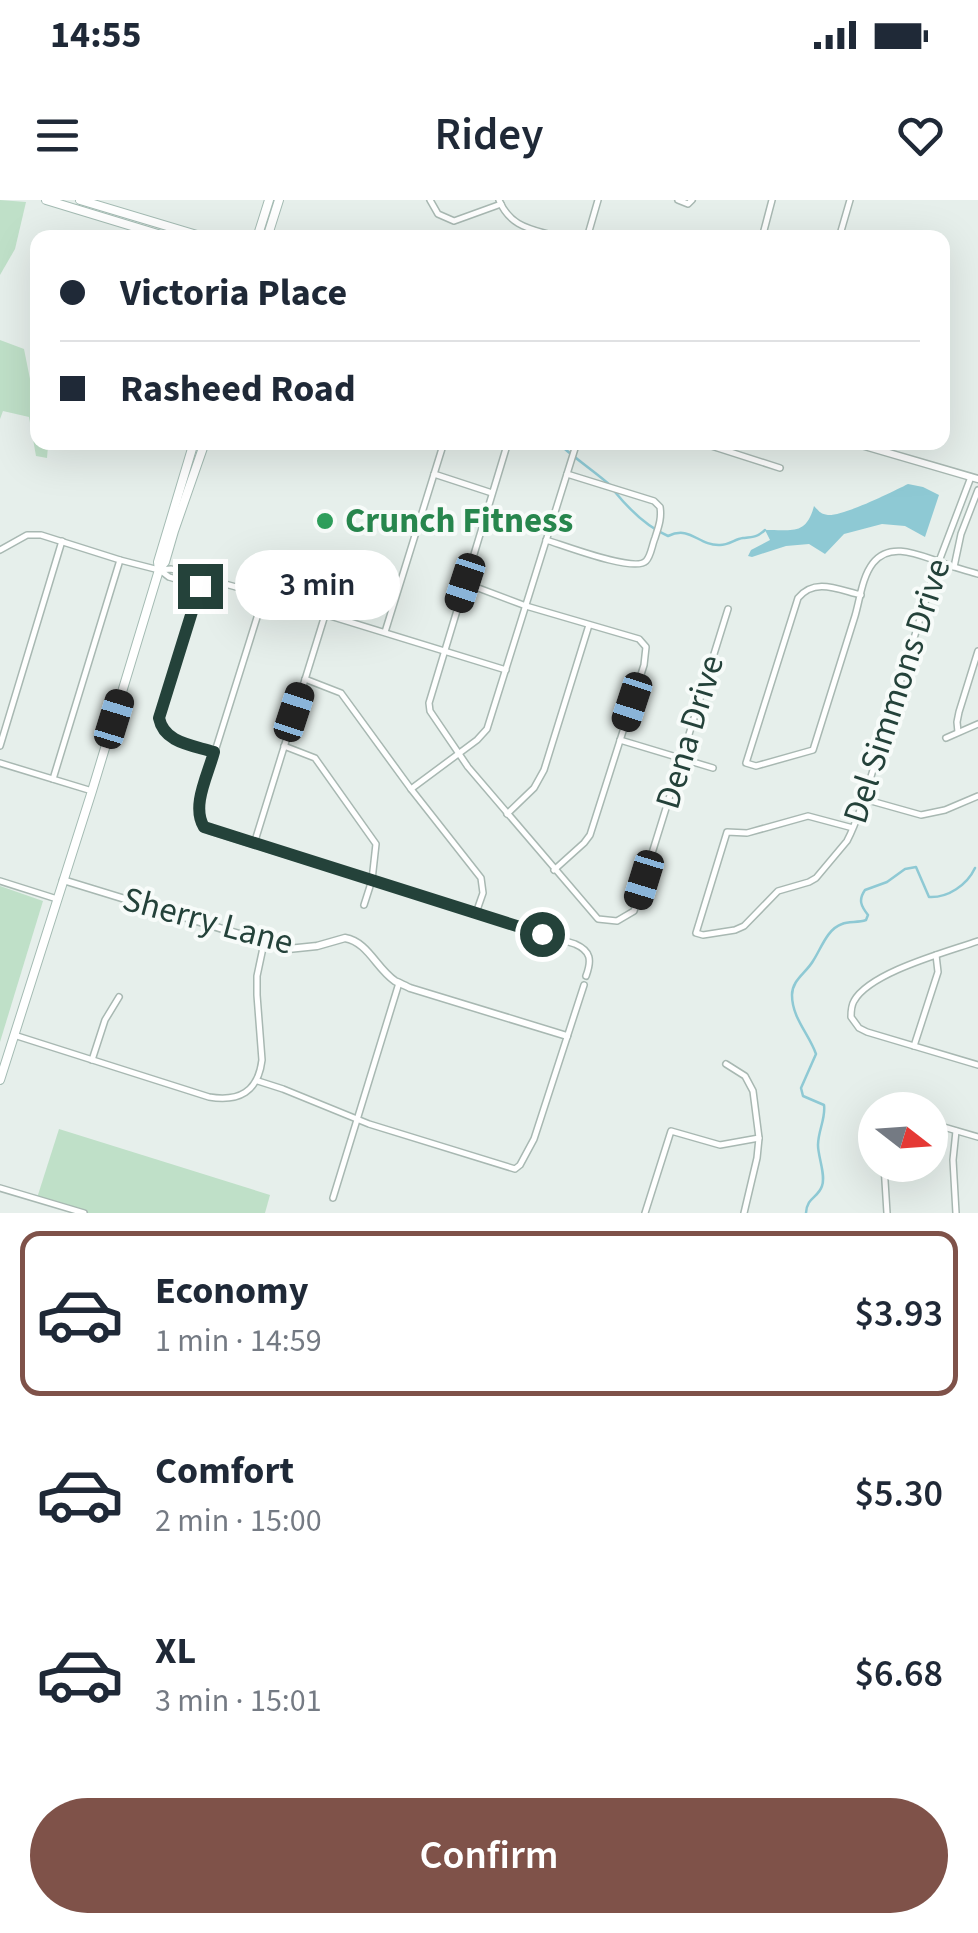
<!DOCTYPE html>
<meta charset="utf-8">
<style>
body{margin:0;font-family:"Source Sans 3",sans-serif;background:#f6f6f7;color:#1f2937;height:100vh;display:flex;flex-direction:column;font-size:38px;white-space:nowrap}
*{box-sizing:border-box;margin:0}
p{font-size:32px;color:#747a83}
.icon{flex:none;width:55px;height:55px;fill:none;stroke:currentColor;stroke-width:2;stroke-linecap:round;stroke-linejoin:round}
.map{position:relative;height:1013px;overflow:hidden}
.sheet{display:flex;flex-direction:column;background:#fff;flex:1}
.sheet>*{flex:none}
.hud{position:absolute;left:30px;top:30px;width:920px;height:220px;border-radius:20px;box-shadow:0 10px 40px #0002;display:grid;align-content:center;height:220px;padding:0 30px;background:#fff}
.needle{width:65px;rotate:107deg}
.fabs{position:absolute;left:858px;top:892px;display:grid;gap:20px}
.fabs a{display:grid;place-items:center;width:90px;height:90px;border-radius:50%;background:#fff;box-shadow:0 10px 40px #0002;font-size:50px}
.end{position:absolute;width:45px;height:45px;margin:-22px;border:12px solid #24423a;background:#fff;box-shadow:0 0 0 5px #fff}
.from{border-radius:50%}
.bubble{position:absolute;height:70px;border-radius:35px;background:#fff;box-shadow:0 10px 40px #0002;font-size:32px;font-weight:600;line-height:70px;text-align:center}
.car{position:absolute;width:30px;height:60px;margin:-30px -15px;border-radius:12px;box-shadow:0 0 8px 2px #0007;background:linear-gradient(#222 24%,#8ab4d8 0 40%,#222 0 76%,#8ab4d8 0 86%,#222 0)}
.hud b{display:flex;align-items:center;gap:35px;height:95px;font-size:38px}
.hud b+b{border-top:2px solid #e0e1e3}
.hud i{width:25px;height:25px;background:#1f2937}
ul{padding:18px 0 0;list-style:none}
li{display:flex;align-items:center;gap:30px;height:165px;margin:0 20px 15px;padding:0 10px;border:5px solid transparent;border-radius:20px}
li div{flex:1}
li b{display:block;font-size:38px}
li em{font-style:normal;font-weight:600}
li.current{border-color:#7f5249}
li>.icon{width:90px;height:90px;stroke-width:1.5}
.action{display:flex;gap:20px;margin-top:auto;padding:20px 30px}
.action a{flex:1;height:115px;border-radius:60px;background:#7f5249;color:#fff;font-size:40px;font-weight:600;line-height:115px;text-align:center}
.status{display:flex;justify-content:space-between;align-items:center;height:70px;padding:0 50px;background:#fff;direction:ltr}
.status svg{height:28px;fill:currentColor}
header{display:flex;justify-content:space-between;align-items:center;height:130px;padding:0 30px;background:#fff;font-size:45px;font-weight:600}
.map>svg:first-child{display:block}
.green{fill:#bfe0c8}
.water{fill:#8ec9d4}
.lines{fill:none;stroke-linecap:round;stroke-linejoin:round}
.stream{stroke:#8ec9d4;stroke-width:2.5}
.minor-casing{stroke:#a8b8b2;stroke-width:8}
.tertiary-casing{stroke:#a8b8b2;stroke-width:9}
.secondary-casing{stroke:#a4bbb3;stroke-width:10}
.minor{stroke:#fff;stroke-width:5}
.tertiary{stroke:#fff;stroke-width:6}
.secondary{stroke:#fff;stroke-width:8}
.route{stroke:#24423a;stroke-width:12}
.leisure-dot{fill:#2e9e5b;stroke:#f7fbf9;stroke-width:4}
.labels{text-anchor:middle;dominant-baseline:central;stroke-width:8;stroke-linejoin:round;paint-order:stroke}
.leisure-label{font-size:35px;font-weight:bold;fill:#27864d;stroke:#f7fbf9;text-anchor:start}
.street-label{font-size:35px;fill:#24423a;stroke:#f7fbf9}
</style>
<div class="status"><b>14:55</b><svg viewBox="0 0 49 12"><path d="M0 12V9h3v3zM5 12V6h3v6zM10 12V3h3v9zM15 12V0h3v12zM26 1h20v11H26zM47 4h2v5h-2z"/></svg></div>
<header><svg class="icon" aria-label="menu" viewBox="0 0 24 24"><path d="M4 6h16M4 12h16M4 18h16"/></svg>Ridey<svg class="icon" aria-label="heart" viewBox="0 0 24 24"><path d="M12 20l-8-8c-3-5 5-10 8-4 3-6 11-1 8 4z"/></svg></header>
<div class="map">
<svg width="978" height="1013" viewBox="0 0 978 1013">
<rect width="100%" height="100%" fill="#e6efeb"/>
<g class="green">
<polygon points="0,0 26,2 15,49 0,75"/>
<polygon points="0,140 24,149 37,214 38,242 46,243 48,246 47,258 36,256 29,217 3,211 0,219"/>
<polygon points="0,686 43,701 0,842"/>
<polygon points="59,929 270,995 265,1013 87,1013 37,998"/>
</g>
<path class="water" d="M908,284L923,287L939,295L925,337L905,326L882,324L844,334L825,354L809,344L786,346L752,357L748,356L751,350L770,340L765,330C790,329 806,337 814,306C819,311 820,314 828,315C844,316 892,292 908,284Z"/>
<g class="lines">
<g class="stream">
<path d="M557,242C574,258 593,270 610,285"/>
<path d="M615,292C629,309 647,327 668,336C691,325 698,346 720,345C729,345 735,339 743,338C754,337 757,337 765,330"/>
<path d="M806,1013C807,997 818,998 822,986C826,975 818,957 818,945C818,931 826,918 824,905L803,896L801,888L816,854C809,834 792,818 792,795C792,780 806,773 813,761C821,749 827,729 842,724C849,721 858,723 866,720L868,715C861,706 858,700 865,690L887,682L905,669L916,667L929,697C948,698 967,685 975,668"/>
</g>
<defs>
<g id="minor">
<polyline points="430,0 438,14 454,21 501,4"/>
<path d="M499,0C511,29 534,29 561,38"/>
<polyline points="678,0 688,4 692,0"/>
<polyline points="587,38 598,0"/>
<polyline points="762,38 772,0"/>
<polyline points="839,38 850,0"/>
<polyline points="508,242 429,503 430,511 468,567 598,719 617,721 634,711 728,409"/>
<polyline points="699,242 780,268"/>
<polyline points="434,274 492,293"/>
<path d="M546,340C563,345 635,373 646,361C651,356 652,345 655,338C658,328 662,319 660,307L654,301L567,274"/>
<polyline points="0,350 27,335 41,335 120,360 159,370 171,369 236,387 506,470"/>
<polyline points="954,367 961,334 978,290"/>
<polyline points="160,370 169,377 216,391 224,387"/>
<polyline points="465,383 526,406 639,439 646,447 644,465 590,635 584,643 554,670"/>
<path d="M200,386L159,517C164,543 192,545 214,553"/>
<path d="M264,395L201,596L198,609L201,623L210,631L575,744C591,751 592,760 586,776"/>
<path d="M861,395C839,390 815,377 798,398L746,563L756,566L813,550L855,416C860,399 862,377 873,363C890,341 919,355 940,362C952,367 965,370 978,374"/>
<polyline points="385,432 444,242"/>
<polyline points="305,479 341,493 411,589 481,678 483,693 476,713"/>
<polyline points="958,532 957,522 959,512 978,451"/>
<polyline points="946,538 978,524"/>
<polyline points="620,540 713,568"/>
<polyline points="0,546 62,341"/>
<polyline points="284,546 315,558 376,644 372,680 364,705"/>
<polyline points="0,563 92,591"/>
<polyline points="53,579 120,360"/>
<polyline points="411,589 477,540 487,529 577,242"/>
<polyline points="864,599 921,615 945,610 978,596"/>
<polyline points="507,614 534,588 544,570 589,425"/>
<path d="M853,628L808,616L747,633L727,632L696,733L703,735L735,730L744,726L778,691L809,682L816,678L847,641C854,628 859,613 864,599L933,377L971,277"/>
<polyline points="254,644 325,415"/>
<polyline points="0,681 57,699"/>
<path d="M978,741C947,752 870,772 854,801C851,806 851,811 851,817L859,828L867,832L978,865"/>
<path d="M14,835L209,897C239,902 258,892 262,860L257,795V776L264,743"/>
<polyline points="914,846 938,772 936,755"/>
<polyline points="92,860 105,820 119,797"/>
<polyline points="726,864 745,876 753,891 759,938 757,958 744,1013"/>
<polyline points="258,881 283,889 369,924 515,969 520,965 534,939 584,785"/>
<polyline points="930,923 978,937"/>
<polyline points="884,965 887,1013"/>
<polyline points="0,988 84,1013"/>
<polyline points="333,998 399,783"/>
<polyline points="645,1013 671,931 720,945 759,938"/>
<polyline points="956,1013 953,960 956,931"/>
</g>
<g id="tertiary">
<polyline points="851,242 978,279"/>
<path d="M63,680L288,749L317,746L345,738C368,742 376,768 395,781C397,782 408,787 410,788L567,836"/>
</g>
<g id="secondary">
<polyline points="46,0 171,38"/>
<polyline points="80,0 207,38"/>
<polyline points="257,38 269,0"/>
<polyline points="267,38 279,0"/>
<polyline points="159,369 165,362 174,331 205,242"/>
<polyline points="0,880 92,591 159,370 158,362 194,242"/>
</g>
</defs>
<use href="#minor" class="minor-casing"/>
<use href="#tertiary" class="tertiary-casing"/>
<use href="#secondary" class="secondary-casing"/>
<use href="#minor" class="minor"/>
<use href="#tertiary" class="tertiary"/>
<use href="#secondary" class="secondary"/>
</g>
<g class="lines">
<path class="route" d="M200,386L159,518C164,543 192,545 214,552C208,575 191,606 204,627L542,734"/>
</g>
<circle class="leisure-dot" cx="325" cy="321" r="10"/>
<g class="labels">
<g class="leisure-label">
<text x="345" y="321">Crunch Fitness</text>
</g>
<g class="street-label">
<text transform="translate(897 491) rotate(-72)">Del Simmons Drive</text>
<text transform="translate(690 532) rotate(-73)">Dena Drive</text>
<text transform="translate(208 721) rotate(15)">Sherry Lane</text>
</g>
</g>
</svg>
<div class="fabs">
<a><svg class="needle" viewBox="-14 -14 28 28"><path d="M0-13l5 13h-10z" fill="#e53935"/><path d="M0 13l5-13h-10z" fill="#747a83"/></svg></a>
</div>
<i class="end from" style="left:542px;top:734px"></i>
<i class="end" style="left:200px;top:386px"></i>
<div class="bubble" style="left:235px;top:350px;width:165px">3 min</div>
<i class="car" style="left:465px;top:383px;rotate:198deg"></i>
<i class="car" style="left:632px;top:502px;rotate:198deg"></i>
<i class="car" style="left:294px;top:512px;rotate:18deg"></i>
<i class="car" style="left:114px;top:519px;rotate:17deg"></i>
<i class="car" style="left:644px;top:680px;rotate:197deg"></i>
<div class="hud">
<b><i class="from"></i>Victoria Place</b>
<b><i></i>Rasheed Road</b>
</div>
</div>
<section class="sheet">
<ul>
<li class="current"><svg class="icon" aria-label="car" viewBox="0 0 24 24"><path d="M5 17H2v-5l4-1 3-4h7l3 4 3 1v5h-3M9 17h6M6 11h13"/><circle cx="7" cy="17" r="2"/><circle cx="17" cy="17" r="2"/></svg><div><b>Economy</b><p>1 min · 14:59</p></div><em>$3.93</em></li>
<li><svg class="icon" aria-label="car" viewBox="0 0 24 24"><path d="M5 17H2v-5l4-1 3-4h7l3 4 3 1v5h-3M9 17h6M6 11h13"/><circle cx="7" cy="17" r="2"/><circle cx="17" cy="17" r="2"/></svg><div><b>Comfort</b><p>2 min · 15:00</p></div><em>$5.30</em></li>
<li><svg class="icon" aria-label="car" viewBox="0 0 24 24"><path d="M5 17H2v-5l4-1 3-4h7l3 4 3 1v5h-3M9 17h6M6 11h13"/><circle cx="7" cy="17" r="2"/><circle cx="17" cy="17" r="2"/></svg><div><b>XL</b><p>3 min · 15:01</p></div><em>$6.68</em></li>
</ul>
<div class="action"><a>Confirm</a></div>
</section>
